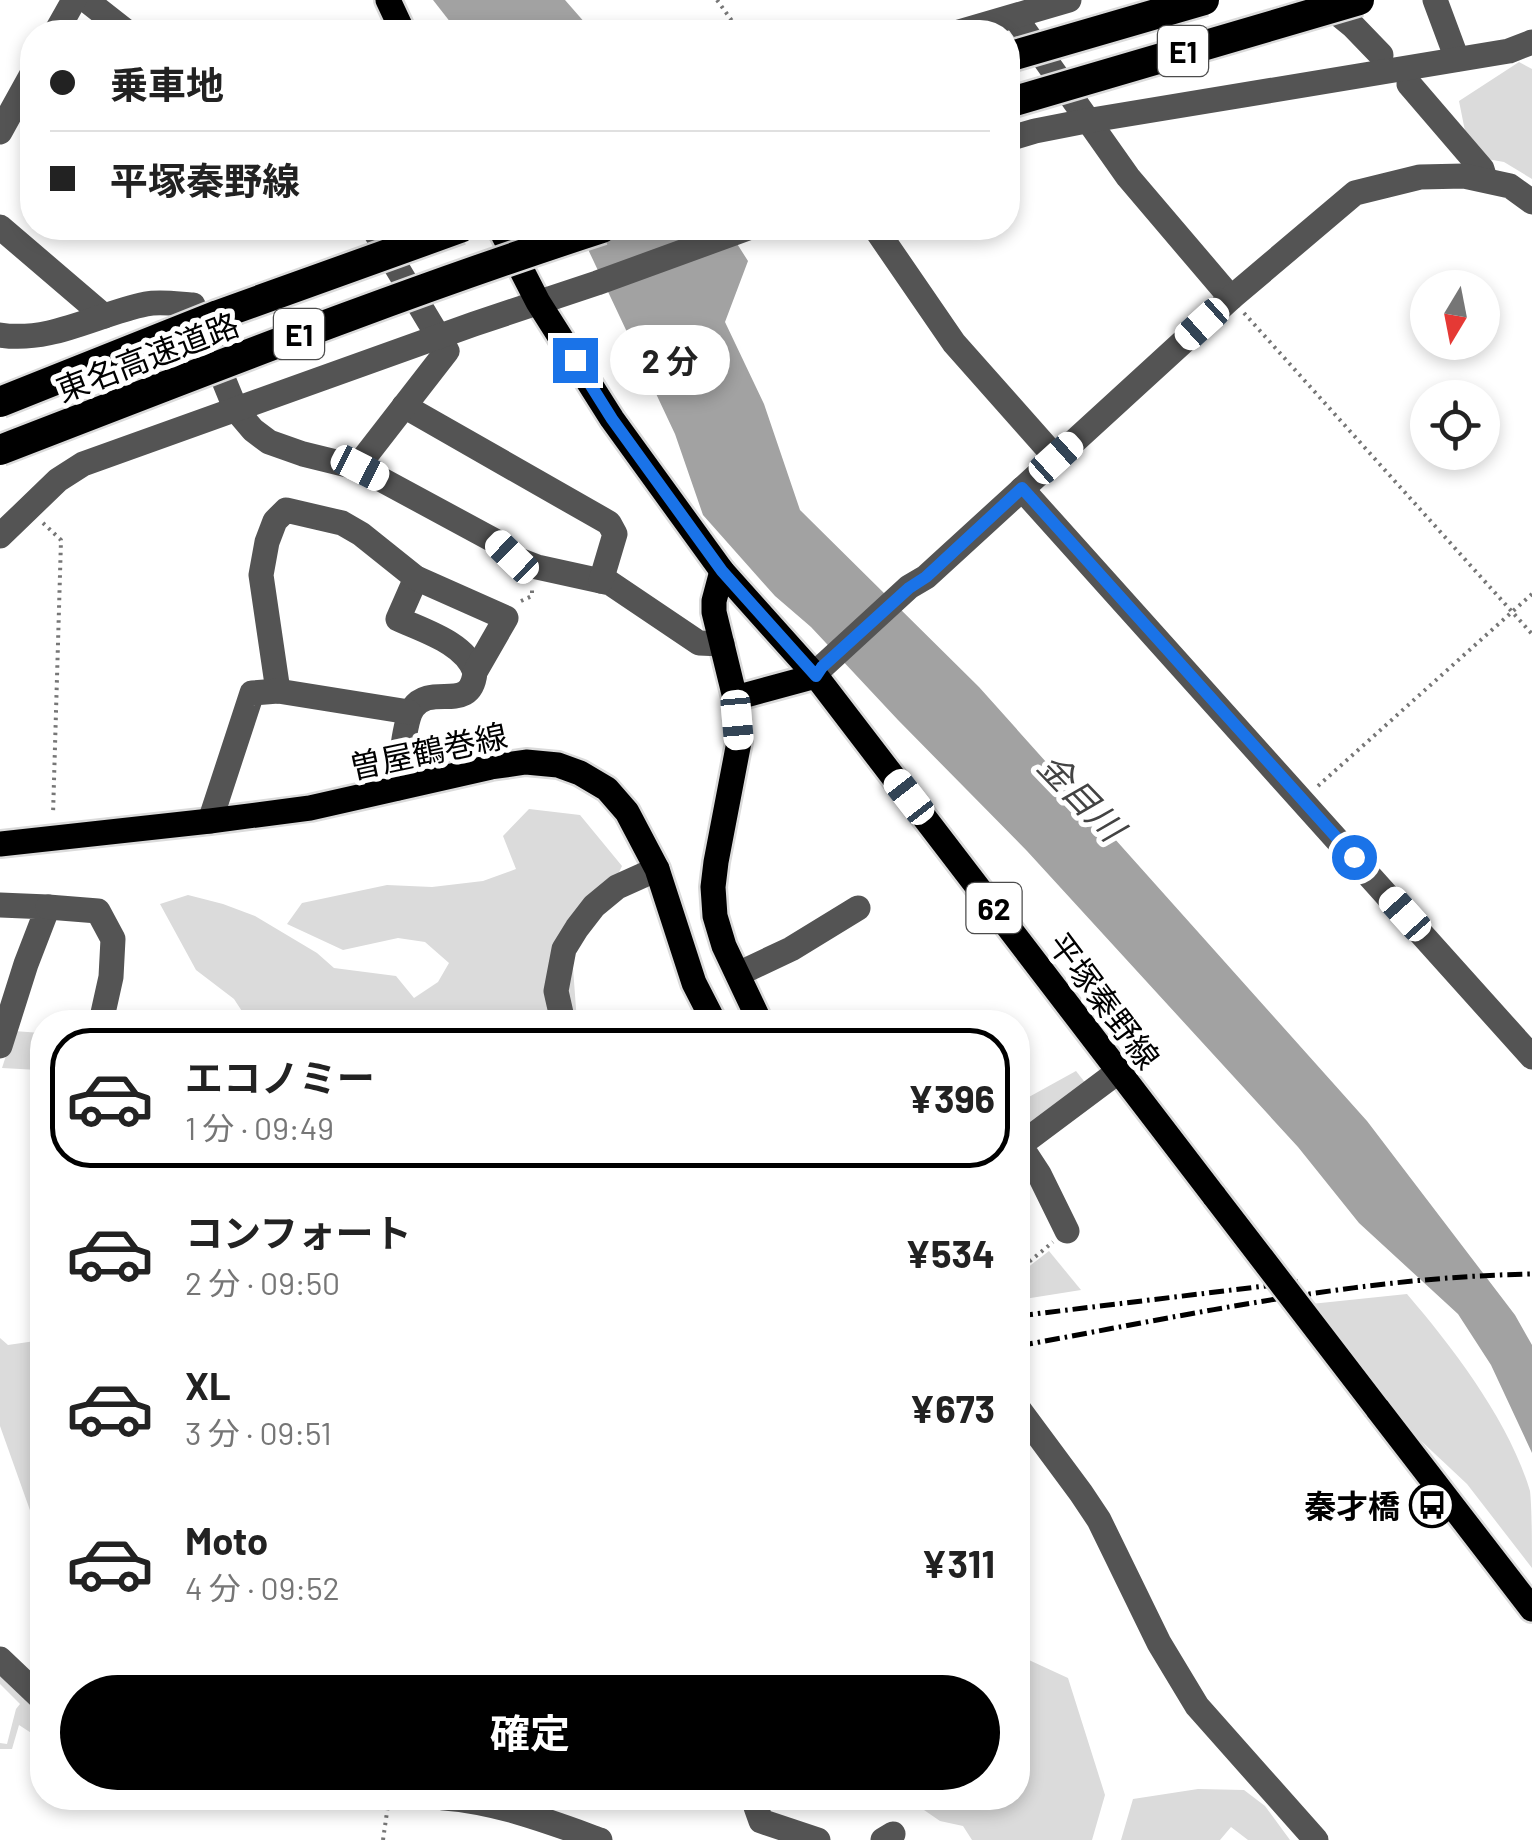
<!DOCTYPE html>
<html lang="ja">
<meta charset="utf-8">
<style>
body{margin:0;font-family:Barlow,"Noto Sans JP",sans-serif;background:#f2f2f2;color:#222;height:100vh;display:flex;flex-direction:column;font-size:38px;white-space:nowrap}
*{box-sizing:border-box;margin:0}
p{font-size:32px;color:#767676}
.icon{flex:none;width:55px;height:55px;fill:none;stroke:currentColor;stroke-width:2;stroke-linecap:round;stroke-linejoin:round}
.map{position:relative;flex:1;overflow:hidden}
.panel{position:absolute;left:30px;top:1010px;width:1000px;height:800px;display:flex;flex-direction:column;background:#fff;border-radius:40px;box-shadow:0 5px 15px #0003}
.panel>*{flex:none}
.top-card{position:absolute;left:20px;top:20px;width:1000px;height:220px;border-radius:40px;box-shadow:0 5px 15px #0003;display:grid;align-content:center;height:220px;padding:0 30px;background:#fff}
.needle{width:65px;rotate:190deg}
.buttons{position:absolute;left:1410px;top:270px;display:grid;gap:20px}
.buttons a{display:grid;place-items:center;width:90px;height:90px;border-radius:50%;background:#fff;box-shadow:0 5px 15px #0003;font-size:50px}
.end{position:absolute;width:45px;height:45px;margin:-22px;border:12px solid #1a73e8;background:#fff;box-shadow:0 0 0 5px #fff}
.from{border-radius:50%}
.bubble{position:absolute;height:70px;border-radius:35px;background:#fff;box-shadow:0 5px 15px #0003;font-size:32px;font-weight:700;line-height:70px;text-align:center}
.car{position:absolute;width:30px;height:60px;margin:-30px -15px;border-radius:12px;box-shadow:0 0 8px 2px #0007;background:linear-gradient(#fff 24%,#345 0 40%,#fff 0 76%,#345 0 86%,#fff 0)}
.top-card b{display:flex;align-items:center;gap:35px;height:95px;font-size:38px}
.top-card b+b{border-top:2px solid #e0e0e0}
.top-card i{width:25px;height:25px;background:#222}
ul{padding:18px 0 0;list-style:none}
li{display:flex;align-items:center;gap:30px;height:140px;margin:0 20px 15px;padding:0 10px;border:5px solid transparent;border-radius:40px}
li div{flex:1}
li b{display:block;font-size:38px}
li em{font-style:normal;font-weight:700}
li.on{border-color:#000}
li>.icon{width:90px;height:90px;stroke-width:1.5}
.button{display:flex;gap:20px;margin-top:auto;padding:20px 30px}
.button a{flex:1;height:115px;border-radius:60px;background:#000;color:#fff;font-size:40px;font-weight:700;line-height:115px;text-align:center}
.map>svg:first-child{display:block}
.green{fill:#dbdbdb}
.water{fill:#a2a2a2}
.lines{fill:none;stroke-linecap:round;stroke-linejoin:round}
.major-casing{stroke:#dbdbdb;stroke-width:30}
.path{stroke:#767676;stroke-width:4;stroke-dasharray:2.5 5;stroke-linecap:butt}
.minor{stroke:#545454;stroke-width:25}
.major{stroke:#000;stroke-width:25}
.rail{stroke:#000;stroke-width:5;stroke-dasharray:15 5 2.5 5;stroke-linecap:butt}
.major-bridge-casing{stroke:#dbdbdb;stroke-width:30;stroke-linecap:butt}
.highway-bridge-casing{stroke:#dbdbdb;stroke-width:35;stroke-linecap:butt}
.major-bridge{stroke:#000;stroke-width:25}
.highway-bridge{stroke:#000;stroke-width:30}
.route{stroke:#1a73e8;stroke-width:12}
.labels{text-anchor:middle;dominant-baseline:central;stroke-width:10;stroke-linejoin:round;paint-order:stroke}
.shield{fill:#fff;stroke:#4c4c4c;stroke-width:2.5}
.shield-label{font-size:30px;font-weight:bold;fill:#000}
.street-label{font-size:32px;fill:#000;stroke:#fff}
.poi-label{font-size:32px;font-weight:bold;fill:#000;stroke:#fff;text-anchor:end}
.water-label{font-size:35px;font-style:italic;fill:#434343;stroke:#fff}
</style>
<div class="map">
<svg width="1532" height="1840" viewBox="0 0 1532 1840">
<rect width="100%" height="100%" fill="#fff"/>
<g class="green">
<polygon points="1519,62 1532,69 1532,179 1504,162 1470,156 1459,101"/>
<polygon points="529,809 580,815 622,866 599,914 572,954 577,1022 249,1022 234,999 196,970 160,904 188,895 223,904 255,916 317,953 334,968 396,976 414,998 438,982 449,963 425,942 398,938 343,950 287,924 302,903 387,885 432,887 483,881 516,869 503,836"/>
<polygon points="14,1031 41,1033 39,1070 2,1068"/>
<polygon points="1076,1071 1087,1085 1018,1135 1018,1103"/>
<polygon points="1049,1251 1081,1290 1018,1300 1018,1275"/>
<path d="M1407,1294C1454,1349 1509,1421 1530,1491C1532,1509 1532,1548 1532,1568L1467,1484L1418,1438L1311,1304Z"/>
<polygon points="0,1338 8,1345 42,1340 42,1544 0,1426"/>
<polygon points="1018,1655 1068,1678 1105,1795 1092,1840 972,1840 963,1826 940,1821 924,1810 926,1798 1018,1798"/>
<polygon points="0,1663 42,1708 42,1740 19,1725 12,1749 0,1749 0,1743 7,1744 16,1709 20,1704 0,1684"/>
<polygon points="1198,1789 1244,1790 1265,1806 1290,1840 1248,1840 1231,1827 1220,1840 1121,1840 1133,1799"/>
</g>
<g class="water">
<polygon points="433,0 565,0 593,32 458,32"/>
<polygon points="578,228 727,228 748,261 725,322 764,404 800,510 979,687 1367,1121 1515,1315 1532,1345 1532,1453 1491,1365 1458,1314 1359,1223 1298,1147 1027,851 898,720 811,627 775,596 703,515 675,434"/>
</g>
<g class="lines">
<defs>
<g id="major">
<polyline points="388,0 403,32"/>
<polyline points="500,228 538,302 612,419 722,571 816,676 1215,1197"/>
<polyline points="722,571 714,601 714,612 735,698 739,742 716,862 713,887 715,916 724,946 760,1022"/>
<polyline points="735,698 816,676"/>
<polyline points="0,844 210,821 310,808 491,767 526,762 558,765 580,773 607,789 627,812 657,869 694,983 714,1022"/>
<polyline points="1377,1408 1532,1609"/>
</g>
</defs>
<use href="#major" class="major-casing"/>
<g class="path">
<polyline points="717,0 740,32"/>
<polyline points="1244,313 1532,634"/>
<polyline points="43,523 61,540 53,815"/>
<polyline points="521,601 532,596 532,588"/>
<polyline points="1318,786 1532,594"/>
<polyline points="1018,1271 1053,1242"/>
<polyline points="383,1840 389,1798"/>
</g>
<g class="minor">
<polyline points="86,0 127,32"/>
<polyline points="1321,0 1353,26 1381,55"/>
<polyline points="1435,0 1457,59"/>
<polyline points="1015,17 1128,177 1231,298"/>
<polyline points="56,32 74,0"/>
<polyline points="959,32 1069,0"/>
<polyline points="1409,84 1482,169 1485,179"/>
<polyline points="0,132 32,74"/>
<polyline points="1008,139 1035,131 1086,121 1509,51 1532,42"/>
<polyline points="0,227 104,316"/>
<polyline points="875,228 954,343 1056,458"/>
<path d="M0,335C51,343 97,314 146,304C160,301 178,304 193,305L236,410L253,430L269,442L303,454L360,468L495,541L511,557L537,567L610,583L699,643L722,644"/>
<polyline points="404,406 609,523 615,534 601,581"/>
<polyline points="357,467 447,351 373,228"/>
<polyline points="1022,489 1532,1057"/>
<polyline points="0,536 58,480 83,464 474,324 597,283 748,228"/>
<path d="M416,578L398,619C424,631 465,643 475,672"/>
<polyline points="816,676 822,667 909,587 926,577 1231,298 1355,193 1420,177 1464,176 1510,186 1532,202"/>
<path d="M278,691L261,575L267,542L275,521L286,510L342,523L361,534L416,578L506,618L475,672C471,715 431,682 413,708C404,720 400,771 398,788"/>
<polyline points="210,821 252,693 278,691 409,712"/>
<polyline points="0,905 48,907 26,964 0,1046"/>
<polyline points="48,907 98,911 113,939 111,977 101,1022"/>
<polyline points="738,974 791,949 858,908"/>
<polyline points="563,1022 556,991 564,949 577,928 594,906 617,887 657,869"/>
<polyline points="1067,1231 1039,1174 1020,1145 1119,1071"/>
<polyline points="1018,1408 1081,1493 1099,1520 1159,1643 1197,1706 1316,1840"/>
<polyline points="0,1659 42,1699"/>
<path d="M444,1798C498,1802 550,1822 600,1840"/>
<polyline points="762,1798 756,1807 761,1821 818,1840"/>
<polyline points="883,1840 893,1834"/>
</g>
<use href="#major" class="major"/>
<g class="rail">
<polyline points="1018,1316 1298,1282"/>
<path d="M1018,1346C1188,1315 1358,1277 1532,1274"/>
</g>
<defs>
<polyline id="major-bridge" points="1215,1197 1377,1408"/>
<g id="highway-bridge">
<polyline points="1008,57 1204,0"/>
<polyline points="1008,103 1359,0"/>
<polyline points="0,402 218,315 460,228"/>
<path d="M0,450C200,373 398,294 602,228"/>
</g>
</defs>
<use href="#major-bridge" class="major-bridge-casing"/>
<use href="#highway-bridge" class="highway-bridge-casing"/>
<use href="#major-bridge" class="major-bridge"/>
<use href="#highway-bridge" class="highway-bridge"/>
</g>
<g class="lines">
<polyline class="route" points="575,360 612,419 722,571 816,676 822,667 909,588 926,577 1022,488 1354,857"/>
</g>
<defs>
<symbol id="bus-ring" viewBox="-11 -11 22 22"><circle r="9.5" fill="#fff" stroke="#000" stroke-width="1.5"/><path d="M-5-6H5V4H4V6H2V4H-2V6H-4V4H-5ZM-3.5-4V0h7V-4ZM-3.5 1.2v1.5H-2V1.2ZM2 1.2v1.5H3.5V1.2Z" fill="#000"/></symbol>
</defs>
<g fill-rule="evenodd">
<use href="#bus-ring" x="1407" y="1480" width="50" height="50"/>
</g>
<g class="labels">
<g class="shield">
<rect x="1158" y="26" width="50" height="50" rx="8"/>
<rect x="274" y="309" width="50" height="50" rx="8"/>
<rect x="966.5" y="883" width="55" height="50" rx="8"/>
</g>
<g class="shield-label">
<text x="1183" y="51">E1</text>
<text x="299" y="334">E1</text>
<text x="994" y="908">62</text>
</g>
<g class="street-label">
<text transform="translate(147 356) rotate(-21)">東名高速道路</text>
<text transform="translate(428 750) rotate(-12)">曽屋鶴巻線</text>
<text transform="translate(1105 1000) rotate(53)">平塚秦野線</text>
</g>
<g class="poi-label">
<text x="1400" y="1505">秦才橋</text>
</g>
<g class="water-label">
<text transform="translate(1082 796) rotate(46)">金目川</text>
</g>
</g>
</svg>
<div class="buttons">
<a><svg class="needle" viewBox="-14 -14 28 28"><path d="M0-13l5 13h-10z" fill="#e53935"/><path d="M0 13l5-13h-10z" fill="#767676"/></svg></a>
<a><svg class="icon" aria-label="locate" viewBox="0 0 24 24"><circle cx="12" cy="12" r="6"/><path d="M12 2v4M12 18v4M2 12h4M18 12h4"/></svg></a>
</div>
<i class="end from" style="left:1354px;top:857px"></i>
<i class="end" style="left:575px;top:360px"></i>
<div class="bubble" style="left:610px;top:325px;width:120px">2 分</div>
<i class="car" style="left:1202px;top:324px;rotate:228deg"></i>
<i class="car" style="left:1056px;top:458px;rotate:48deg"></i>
<i class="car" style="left:360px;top:468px;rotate:117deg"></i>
<i class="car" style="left:512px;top:557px;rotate:314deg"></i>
<i class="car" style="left:737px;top:720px;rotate:175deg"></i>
<i class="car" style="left:909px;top:797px;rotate:322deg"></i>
<i class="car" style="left:1405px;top:914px;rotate:318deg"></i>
<div class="top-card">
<b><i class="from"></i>乗車地</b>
<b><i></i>平塚秦野線</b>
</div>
<section class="panel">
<ul>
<li class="on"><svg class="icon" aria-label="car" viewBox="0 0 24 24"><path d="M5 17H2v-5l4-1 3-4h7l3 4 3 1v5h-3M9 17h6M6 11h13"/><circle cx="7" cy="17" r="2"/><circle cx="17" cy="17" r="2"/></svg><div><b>エコノミー</b><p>1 分 · 09:49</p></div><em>¥396</em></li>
<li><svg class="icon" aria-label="car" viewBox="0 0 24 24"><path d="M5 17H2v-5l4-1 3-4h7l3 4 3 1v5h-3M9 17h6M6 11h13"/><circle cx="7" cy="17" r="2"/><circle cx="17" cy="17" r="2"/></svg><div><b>コンフォート</b><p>2 分 · 09:50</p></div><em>¥534</em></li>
<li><svg class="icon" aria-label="car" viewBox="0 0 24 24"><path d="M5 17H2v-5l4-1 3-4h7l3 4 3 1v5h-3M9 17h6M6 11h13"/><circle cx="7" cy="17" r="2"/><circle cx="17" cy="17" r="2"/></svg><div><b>XL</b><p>3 分 · 09:51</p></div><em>¥673</em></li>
<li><svg class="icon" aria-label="car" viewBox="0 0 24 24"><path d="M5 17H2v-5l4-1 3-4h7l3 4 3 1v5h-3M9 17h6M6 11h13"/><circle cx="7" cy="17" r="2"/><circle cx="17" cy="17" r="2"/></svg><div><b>Moto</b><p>4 分 · 09:52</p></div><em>¥311</em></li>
</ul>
<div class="button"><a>確定</a></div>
</section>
</div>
